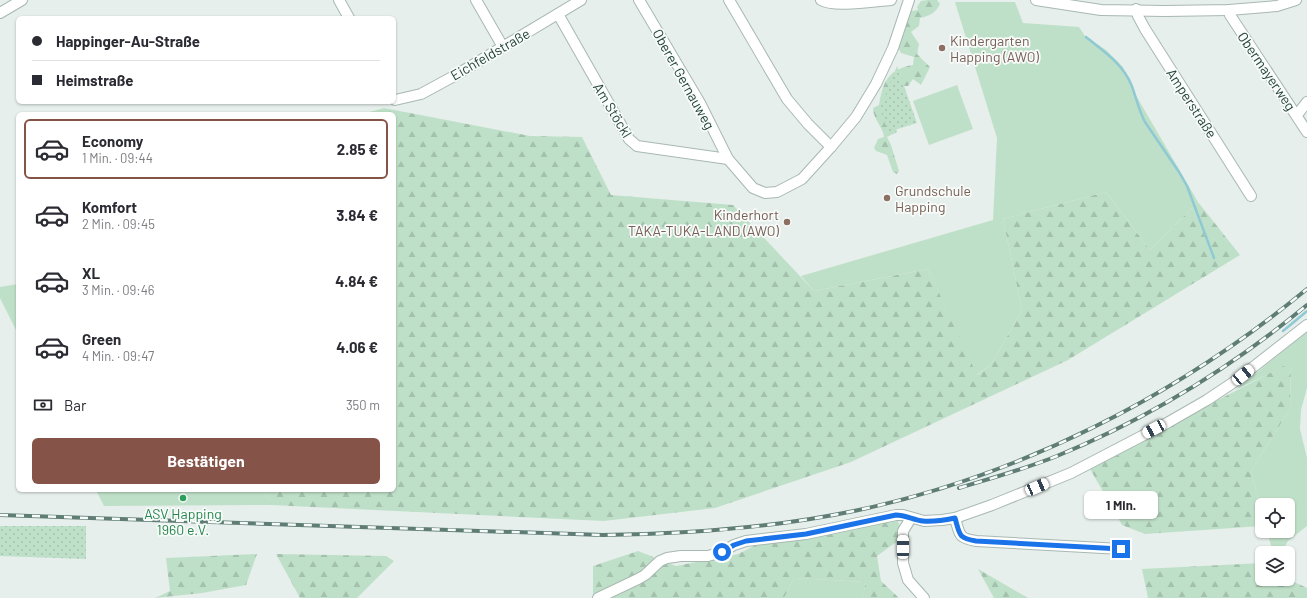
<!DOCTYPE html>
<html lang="de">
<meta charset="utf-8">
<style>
body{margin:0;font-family:Barlow,sans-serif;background:#f2f2f3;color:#2b2b33;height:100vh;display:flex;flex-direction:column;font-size:15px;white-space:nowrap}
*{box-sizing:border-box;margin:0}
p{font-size:13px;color:#7c7c81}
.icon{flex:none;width:22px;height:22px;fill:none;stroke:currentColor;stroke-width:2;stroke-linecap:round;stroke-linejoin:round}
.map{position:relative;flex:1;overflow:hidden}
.drawer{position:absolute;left:16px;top:112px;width:380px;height:380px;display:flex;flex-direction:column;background:#fff;border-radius:6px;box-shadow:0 1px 3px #0004}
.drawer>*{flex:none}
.hud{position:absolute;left:16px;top:16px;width:380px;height:88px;border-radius:6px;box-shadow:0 1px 3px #0004;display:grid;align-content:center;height:88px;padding:0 16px;background:#fff}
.controls{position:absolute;left:1255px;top:498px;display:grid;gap:8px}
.controls a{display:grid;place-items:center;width:40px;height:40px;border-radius:6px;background:#fff;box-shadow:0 1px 3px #0004;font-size:20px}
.end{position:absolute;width:18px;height:18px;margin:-9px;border:5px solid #1a73e8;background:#fff;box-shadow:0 0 0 2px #fff}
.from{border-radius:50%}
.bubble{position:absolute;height:28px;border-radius:6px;background:#fff;box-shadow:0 1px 3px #0004;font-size:13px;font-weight:700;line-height:28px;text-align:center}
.car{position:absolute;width:12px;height:24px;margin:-12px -6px;border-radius:5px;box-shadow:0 0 3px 1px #0007;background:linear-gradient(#fff 24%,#345 0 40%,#fff 0 76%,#345 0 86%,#fff 0)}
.hud b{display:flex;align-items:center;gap:14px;height:38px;font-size:15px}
.hud b+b{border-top:1px solid #e1e1e2}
.hud i{width:10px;height:10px;background:#2b2b33}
ul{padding:7px 0 0;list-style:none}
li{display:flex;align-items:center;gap:12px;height:60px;margin:0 8px 6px;padding:0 8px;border:2px solid transparent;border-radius:6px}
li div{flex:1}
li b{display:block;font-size:15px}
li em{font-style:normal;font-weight:700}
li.active{border-color:#855347}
li>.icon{width:36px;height:36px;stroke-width:1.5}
.pay{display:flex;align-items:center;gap:10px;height:44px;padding:0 16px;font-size:15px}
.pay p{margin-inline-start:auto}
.action{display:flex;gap:8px;margin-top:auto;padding:8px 16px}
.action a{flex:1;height:46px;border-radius:6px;background:#855347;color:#fff;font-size:16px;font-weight:700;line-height:46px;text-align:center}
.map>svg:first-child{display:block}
.grass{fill:#bfe0c8}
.forest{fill:url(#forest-firs)}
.park{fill:url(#park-dots)}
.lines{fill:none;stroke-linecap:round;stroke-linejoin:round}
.stream{stroke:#8ec9d4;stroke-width:2.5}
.minor-casing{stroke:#a8b8b2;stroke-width:12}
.minor{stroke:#fff;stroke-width:10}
.rail-casing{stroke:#5f7d75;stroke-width:4}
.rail{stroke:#f7fbf9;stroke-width:2.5;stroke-dasharray:8;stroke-linecap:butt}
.route{stroke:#1a73e8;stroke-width:5}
.education-dot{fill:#8d6e63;stroke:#f7fbf9;stroke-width:1.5}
.leisure-dot{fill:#2e9e5b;stroke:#f7fbf9;stroke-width:1.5}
.labels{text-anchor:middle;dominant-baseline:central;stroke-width:3.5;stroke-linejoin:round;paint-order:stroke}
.education-label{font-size:14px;fill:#785e54;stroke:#f7fbf9;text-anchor:start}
.street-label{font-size:14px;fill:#24423a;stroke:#f7fbf9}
.leisure-label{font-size:14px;fill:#27864d;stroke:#f7fbf9}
</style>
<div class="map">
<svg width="1307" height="598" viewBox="0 0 1307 598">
<defs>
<pattern id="forest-firs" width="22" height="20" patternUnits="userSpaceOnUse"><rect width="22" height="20" fill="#bfe0c8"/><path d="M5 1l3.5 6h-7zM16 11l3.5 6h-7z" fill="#a4c1ad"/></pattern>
<pattern id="park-dots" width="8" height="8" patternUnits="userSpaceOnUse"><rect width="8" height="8" fill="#bfe0c8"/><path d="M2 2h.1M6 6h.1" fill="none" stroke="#a4c1ad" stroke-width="1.8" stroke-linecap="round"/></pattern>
</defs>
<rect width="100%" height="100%" fill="#e6efeb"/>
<g class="grass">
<polygon points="955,2 1015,2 1023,23 1079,27 1085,36 1106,50 1123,67 1134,92 1198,202 1150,250 1106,192 1003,219 1022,310 991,365 976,375 928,269 814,291 801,276 993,220 997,138"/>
<polygon points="957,85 973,129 929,145 913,101"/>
<polygon points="18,284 18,334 0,298 0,287"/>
<polygon points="1307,332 1307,388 1301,410 1300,429 1307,458 1307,526 1288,541 1281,553 1273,553 1267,531 1288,531 1288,505 1262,505 1262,513 1251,471 1290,409 1291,363 1235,390"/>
<polygon points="96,490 264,490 271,505 104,506"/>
<polygon points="794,578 866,582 862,598 784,598"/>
</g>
<g class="forest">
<path d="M928,0H937L940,4C936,13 929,16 920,18L919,26L911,32L919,44L917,54L930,67L921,85L913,79L908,86H898L893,117L897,132L887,137L891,145L899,171L897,174L893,172L887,155L876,151L874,148L878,139L884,137C883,127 873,119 873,108L879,105C883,82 888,69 913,65L914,57L901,53L897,45L911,11L918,10L917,7L921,1Z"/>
<polygon points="384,108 530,136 582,137 611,195 733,205 814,291 928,269 977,375 991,365 1022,310 1003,219 1106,192 1150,250 1198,202 1240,255 1068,360 851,462 715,508 604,521 271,505 264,490 394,490 394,114 362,114"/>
<polygon points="1291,362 1290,409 1251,471 1262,513 1262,526 1145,534 1122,525 1089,467"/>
<polygon points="898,519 900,529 899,540 877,556 881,581 899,598 862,598 866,582 794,578 784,598 593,598 593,566 638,551 676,566 738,554 756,545"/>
<polygon points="257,554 246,585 202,593 155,598 170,591 166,558"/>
<polygon points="276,554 386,556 394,561 357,598 300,598"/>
<polygon points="1262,563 1262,579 1288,579 1288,578 1290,580 1307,588 1307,598 1148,598 1142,569"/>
<polygon points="978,569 1028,598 994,598"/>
</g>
<g class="park">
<polygon points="897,66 917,123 888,132 880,109"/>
<polygon points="0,526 86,526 86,559 0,556"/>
</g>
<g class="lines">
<g class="stream">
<path d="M1086,37C1102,50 1122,63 1131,84C1136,96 1138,109 1145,122L1179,172L1187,186L1214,258"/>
<polyline points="1283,331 1307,311"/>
</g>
<defs>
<g id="minor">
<polyline points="339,0 349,18"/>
<polyline points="476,0 503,47"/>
<polyline points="639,0 700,103 728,159 753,188 765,193 777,192 802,179 831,147 856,117 876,84 893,48 909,0"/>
<polyline points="729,0 787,99 808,124 831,147"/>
<path d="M821,0C834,8 875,1 891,0"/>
<polyline points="1036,0 1101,10 1165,11 1229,10 1277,6 1296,0"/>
<polyline points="1136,9 1138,16 1145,29 1251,196"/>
<polyline points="1229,10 1230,15 1307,132"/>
<polyline points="0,13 22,0"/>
<polyline points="558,14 629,139 637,146 728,159"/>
<polyline points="394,99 395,100 421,94 456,75 581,0"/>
<polyline points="1297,115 1307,102"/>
<polyline points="911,518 903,531 903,563 908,580 924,598"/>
<path d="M955,518C960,535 958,538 976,541L1121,549"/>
<polyline points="598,598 638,579 645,575 660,561 667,558 681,556 708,556 722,552 734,545 746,541 806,534 896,515 903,515 924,521 942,520 955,518 992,505 1071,473 1167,423 1207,400 1234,382 1307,325"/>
</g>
</defs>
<use href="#minor" class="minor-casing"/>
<use href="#minor" class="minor"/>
<defs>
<g id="rail">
<path d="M959,488C992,478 1025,469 1057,456C1147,419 1232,367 1307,305"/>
<path d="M0,515L603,535C688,534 772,528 854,511C1020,476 1177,396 1307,289"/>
</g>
</defs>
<use href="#rail" class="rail-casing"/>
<use href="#rail" class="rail"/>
</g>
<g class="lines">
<path class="route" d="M722,552L734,545L746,541L806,534L896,515C905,515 914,520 923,521C934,522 945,520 955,518C960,535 958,538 976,541L1121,549"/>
</g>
<g class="education-dot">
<circle cx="942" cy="48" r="4"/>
<circle cx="887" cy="198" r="4"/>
<circle cx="787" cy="222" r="4"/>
</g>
<circle class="leisure-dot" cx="183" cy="498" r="4"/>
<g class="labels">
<g class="education-label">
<text x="950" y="40">Kindergarten<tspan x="950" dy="16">Happing (AWO)</tspan></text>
<text x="895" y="190">Grundschule<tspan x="895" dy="16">Happing</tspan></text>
<text x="779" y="214" text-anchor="end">Kinderhort<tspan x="779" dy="16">TAKA-TUKA-LAND (AWO)</tspan></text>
</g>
<g class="street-label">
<text transform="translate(490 54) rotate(-30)">Eichfeldstraße</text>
<text transform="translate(1267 71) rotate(56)">Obermayerweg</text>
<text transform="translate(684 79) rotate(61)">Oberer Gernauweg</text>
<text transform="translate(1192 103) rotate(57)">Amperstraße</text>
<text transform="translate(613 110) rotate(59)">Am Stöckl</text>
</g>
<g class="leisure-label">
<text x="183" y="513">ASV Happing<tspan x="183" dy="16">1960 e.V.</tspan></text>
</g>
</g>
</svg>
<div class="controls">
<a><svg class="icon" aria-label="locate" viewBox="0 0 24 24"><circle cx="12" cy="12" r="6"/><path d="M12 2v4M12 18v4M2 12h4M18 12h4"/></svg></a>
<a><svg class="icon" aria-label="layers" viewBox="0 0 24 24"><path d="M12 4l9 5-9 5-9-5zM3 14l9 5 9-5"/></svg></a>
</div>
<i class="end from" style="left:722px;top:552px"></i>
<i class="end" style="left:1121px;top:549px"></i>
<div class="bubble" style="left:1084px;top:491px;width:74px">1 Min.</div>
<i class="car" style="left:1243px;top:375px;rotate:51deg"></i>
<i class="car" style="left:1154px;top:429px;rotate:242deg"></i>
<i class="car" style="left:1037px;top:487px;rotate:67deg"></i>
<i class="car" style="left:903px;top:547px;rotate:0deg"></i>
<div class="hud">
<b><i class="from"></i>Happinger-Au-Straße</b>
<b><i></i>Heimstraße</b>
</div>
<section class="drawer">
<ul>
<li class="active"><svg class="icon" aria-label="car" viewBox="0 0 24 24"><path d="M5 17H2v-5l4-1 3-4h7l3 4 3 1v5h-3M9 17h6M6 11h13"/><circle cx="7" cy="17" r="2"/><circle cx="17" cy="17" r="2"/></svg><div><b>Economy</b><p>1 Min. · 09:44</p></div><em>2.85 €</em></li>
<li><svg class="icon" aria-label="car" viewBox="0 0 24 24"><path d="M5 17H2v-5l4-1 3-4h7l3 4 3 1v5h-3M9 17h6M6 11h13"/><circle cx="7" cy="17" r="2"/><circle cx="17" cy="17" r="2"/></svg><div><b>Komfort</b><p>2 Min. · 09:45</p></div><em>3.84 €</em></li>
<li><svg class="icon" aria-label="car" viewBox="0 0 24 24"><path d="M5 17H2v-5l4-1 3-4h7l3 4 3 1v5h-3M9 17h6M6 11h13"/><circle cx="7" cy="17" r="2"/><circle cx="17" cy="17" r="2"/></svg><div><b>XL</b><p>3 Min. · 09:46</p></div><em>4.84 €</em></li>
<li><svg class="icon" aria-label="car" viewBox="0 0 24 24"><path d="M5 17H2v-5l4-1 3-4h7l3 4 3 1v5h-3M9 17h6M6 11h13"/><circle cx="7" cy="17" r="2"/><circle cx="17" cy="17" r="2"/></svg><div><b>Green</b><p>4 Min. · 09:47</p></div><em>4.06 €</em></li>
</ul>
<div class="pay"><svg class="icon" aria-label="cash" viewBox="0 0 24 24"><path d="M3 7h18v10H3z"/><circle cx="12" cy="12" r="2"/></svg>Bar<p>350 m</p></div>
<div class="action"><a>Bestätigen</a></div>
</section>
</div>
